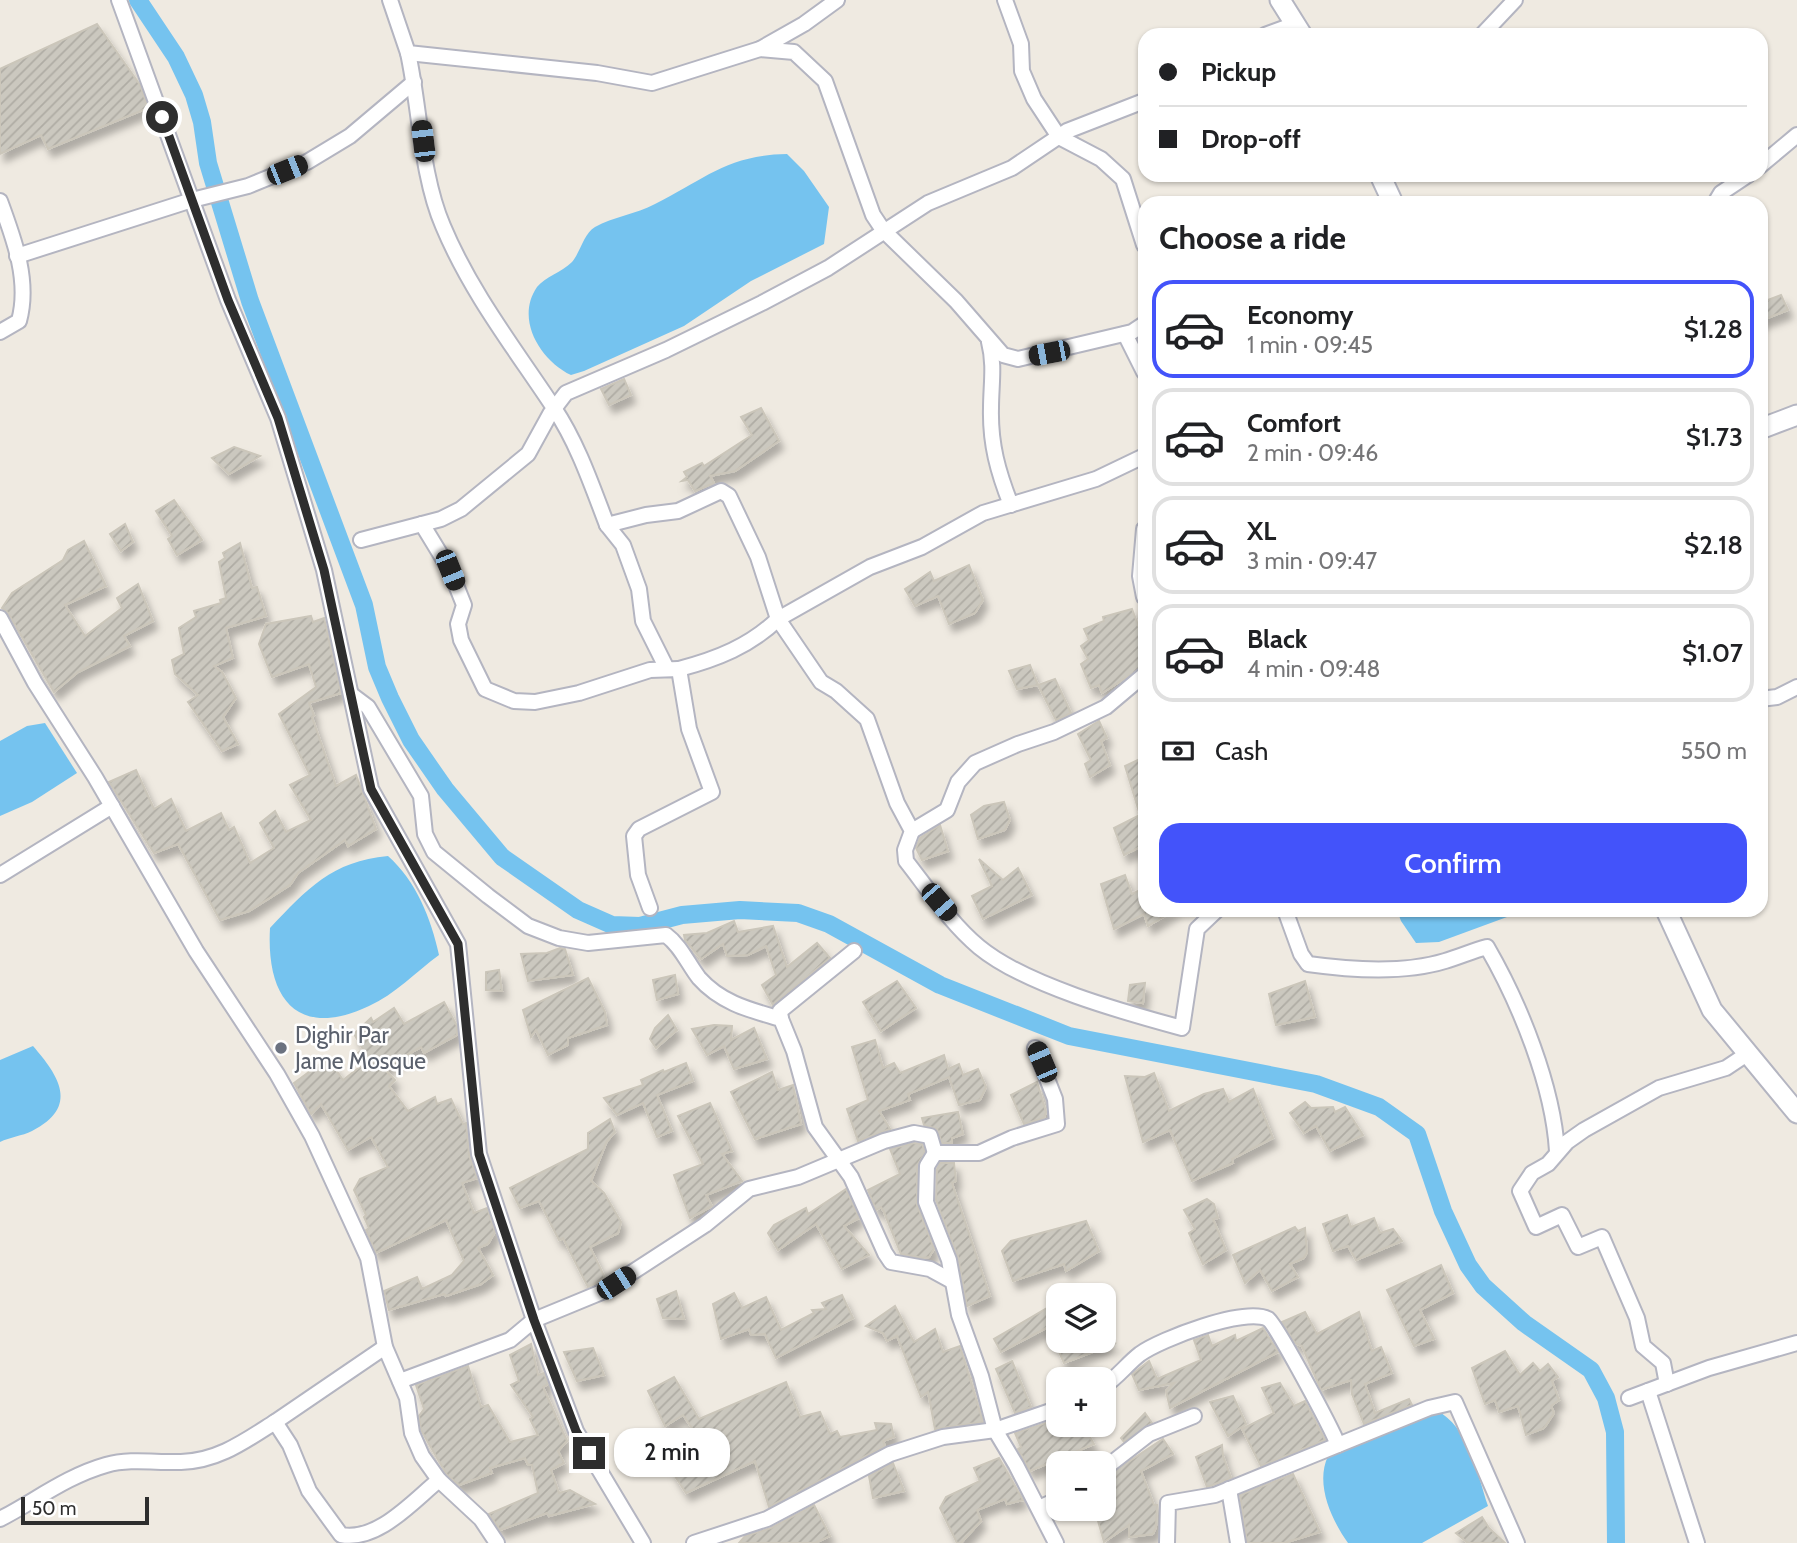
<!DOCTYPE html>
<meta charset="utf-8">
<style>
body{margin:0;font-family:Cabin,sans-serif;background:#f2f2f2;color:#202124;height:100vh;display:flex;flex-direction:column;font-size:26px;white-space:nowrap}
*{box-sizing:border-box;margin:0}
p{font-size:23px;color:#757577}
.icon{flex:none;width:38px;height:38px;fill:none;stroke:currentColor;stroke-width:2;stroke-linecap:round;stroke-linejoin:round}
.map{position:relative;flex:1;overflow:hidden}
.details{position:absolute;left:1138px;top:196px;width:630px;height:721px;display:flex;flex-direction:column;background:#fff;border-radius:21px;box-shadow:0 2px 5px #0004}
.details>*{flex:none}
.top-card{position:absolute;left:1138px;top:28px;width:630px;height:154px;border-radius:21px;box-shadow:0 2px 5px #0004;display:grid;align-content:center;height:154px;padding:0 21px;background:#fff}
.fabs{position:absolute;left:1046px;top:1283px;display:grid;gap:14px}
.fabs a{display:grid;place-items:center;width:70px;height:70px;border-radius:14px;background:#fff;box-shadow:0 2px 5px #0004;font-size:35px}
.scale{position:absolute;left:21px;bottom:18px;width:128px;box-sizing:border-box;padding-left:7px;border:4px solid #2e2e2e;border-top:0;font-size:19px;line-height:24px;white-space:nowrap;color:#2e2e2e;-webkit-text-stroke:5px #fff;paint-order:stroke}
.end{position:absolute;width:32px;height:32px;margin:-16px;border:9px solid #2e2e2e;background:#fff;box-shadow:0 0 0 4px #fff}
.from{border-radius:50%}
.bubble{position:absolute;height:49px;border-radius:21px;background:#fff;box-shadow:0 2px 5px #0004;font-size:23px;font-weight:600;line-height:49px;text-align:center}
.car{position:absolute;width:21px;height:42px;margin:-21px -10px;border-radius:9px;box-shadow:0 0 5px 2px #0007;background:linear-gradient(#222 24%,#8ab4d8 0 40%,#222 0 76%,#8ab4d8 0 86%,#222 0)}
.top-card b{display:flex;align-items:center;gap:24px;height:66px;font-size:26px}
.top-card b+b{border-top:2px solid #e0e0e0}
.top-card i{width:18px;height:18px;background:#202124}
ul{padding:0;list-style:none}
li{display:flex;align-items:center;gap:21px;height:98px;margin:0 14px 10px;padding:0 7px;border:4px solid #e0e0e0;border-radius:21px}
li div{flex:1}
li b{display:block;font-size:26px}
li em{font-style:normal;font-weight:600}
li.current{border-color:#4353fa}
li>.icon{width:63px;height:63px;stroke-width:1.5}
h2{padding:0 21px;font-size:32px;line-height:84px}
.pay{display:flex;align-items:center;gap:18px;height:77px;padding:0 21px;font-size:26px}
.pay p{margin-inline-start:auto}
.primary-button{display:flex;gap:14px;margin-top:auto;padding:14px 21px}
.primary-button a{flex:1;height:80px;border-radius:21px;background:#4353fa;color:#fff;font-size:28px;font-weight:600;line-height:80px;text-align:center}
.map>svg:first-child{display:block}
.water{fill:#75c3ef}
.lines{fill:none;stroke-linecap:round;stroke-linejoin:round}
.canal{stroke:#75c3ef;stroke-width:18}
.building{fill:url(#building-hatch);stroke:#cbc6ba;stroke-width:2;filter:url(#shadow)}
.street-casing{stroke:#b4b5c1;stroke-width:18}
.secondary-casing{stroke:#b4b5c1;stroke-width:23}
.street{stroke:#fff;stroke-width:14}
.secondary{stroke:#fff;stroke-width:19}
.route{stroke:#2e2e2e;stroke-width:9}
.worship-dot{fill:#6b7280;stroke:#fff;stroke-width:2.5}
.labels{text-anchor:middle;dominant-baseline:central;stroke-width:5;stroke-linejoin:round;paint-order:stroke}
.worship-label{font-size:23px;fill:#5b616d;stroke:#fff;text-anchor:start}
</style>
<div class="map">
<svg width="1797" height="1543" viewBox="0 0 1797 1543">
<defs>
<pattern id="building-hatch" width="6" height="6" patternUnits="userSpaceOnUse" patternTransform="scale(1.75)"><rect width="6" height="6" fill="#cbc8bf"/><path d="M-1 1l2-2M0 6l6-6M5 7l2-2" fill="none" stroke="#afaca4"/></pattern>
<filter id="shadow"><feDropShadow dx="4.5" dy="8" stdDeviation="3.5" flood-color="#0004"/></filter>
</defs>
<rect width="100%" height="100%" fill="#efeae1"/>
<g class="water">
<path d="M787,154L804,171L829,207L824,244L751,281L684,326L584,371L571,375C540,360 515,319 537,287C545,277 562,272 572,262C580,253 584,233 595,227C613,217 636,214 655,204C705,179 727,155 787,154Z"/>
<polygon points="45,723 77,773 32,802 0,816 0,741 27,726"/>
<path d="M388,856C416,881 431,918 439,955C417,971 394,995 369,1006C297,1040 266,998 270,928C307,889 332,861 388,856Z"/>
<polygon points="1397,910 1526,910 1439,942 1416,943 1401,921"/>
<path d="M33,1046C59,1076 80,1107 32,1131C22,1136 10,1137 0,1142V1060Z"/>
<path d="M1436,1410C1469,1427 1477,1473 1488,1506L1422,1543H1348C1331,1519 1315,1484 1328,1456Z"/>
</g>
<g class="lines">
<polyline class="canal" points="138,0 176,57 194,95 202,122 208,163 250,301 364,605 377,667 390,698 411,740 445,789 502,857 578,910 612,925 640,926 682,915 740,910 798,913 829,924 940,985 1069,1036 1316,1084 1379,1107 1417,1134 1443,1211 1468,1265 1483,1286 1524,1323 1591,1370 1606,1398 1615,1432 1616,1543"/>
</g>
<g class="building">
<polygon points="97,24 140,85 148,108 48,149 41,135 0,154 0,69"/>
<polygon points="1781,295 1788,310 1760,321 1760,303"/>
<polygon points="624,379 631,395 609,405 601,389"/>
<polygon points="761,408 779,441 735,471 710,476 714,483 695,491 688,480 682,481 687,477 684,472 702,463 704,466 752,435 741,417"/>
<polygon points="234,447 260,456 229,474 212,458"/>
<polygon points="174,500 202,540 177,555 168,539 172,536 156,511"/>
<polygon points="125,524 133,542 121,551 110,534"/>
<polygon points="84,541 106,586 65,605 85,636 122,608 117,598 138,584 153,621 124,636 130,646 78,672 54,692 8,613 2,608 12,593 63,560 68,550"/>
<polygon points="240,543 252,588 257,587 266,616 226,628 233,658 214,666 222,672 236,698 223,717 238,744 222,751 188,702 198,695 175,674 172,660 184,654 179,628 196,617 194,611 221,603 220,600 226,598 219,562 225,558 223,553"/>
<polygon points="969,565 983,600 975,613 949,624 938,596 915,606 905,589 930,572 934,581"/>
<polygon points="1132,609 1144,641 1144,666 1102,693 1099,685 1091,688 1081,664 1088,659 1081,646 1089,640 1084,629 1104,621 1103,617"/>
<polygon points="311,616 313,622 324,618 341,693 309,703 314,715 312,717 336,786 356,775 376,829 348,846 345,840 298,873 290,885 249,911 220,920 178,844 154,853 109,782 136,770 154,809 171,799 186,831 221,813 229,830 234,827 250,863 274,848 260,823 275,811 286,832 311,820 290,785 310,775 279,714 316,687 309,664 272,677 259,644 266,624"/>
<polygon points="1030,665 1038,685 1017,689 1009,671"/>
<polygon points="1055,679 1071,713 1056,720 1038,685"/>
<polygon points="1099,721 1107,738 1101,741 1110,765 1090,777 1085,764 1091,760 1078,734"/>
<polygon points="1144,757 1144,845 1124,855 1114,828 1140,815 1125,766"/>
<polygon points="1004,802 1010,820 1005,830 978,839 971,815 984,806"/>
<polygon points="940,825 948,851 922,860 916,848 920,838"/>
<polygon points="979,859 1003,880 1018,868 1032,895 983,919 972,896 992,886"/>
<polygon points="1125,875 1132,894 1144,888 1144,910 1175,910 1148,926 1144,914 1114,929 1101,884"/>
<polygon points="734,921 738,932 773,926 787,967 817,943 830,958 773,1005 762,985 776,975 766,946 748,955 727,956 723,944 701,959 685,940 684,935 707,933"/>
<polygon points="560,948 565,949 573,975 528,981 521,954 547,953"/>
<polygon points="499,970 502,991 486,990 486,972"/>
<polygon points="675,975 678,994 657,1000 653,980"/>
<polygon points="588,978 605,1012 607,1025 568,1038 568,1045 548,1055 536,1030 531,1037 523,1010"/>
<polygon points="897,981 916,1008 881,1031 863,1002"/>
<polygon points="1305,981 1315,1017 1276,1025 1269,994"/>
<polygon points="1145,983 1143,1003 1128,1001 1130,985"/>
<polygon points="444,1002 457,1026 457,1035 424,1053 421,1047 383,1068 395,1080 389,1086 408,1111 435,1097 437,1104 451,1099 463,1124 466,1123 469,1155 477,1178 462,1183 474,1213 487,1208 495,1232 488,1244 478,1248 493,1275 481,1284 446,1296 444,1294 389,1310 384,1291 417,1277 422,1289 452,1275 464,1261 446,1220 376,1253 366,1230 369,1228 364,1217 366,1215 354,1190 360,1179 388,1167 371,1137 348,1150 321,1104 311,1114 294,1083 328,1058 343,1080 365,1063 358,1053 363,1049 354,1034 371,1018 373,1022 394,1008 404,1024"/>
<polygon points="668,1015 677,1030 656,1048 650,1039 655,1028"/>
<polygon points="714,1025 732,1026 731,1040 754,1028 767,1059 734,1069 724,1046 707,1055 692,1029"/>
<polygon points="875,1040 883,1068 894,1063 900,1073 944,1055 948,1069 959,1064 963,1075 978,1069 986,1087 980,1100 959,1105 949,1077 908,1094 910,1100 879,1111 890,1129 858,1141 847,1109 868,1100 852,1047"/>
<polygon points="686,1063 693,1081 657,1095 672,1131 657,1137 643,1103 617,1115 604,1098 643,1085 641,1080 663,1070 664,1072"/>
<polygon points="772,1072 778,1090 793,1085 801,1124 755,1139 731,1092"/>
<polygon points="1154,1073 1169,1111 1204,1094 1223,1089 1229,1102 1253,1089 1273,1138 1232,1159 1233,1163 1192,1181 1170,1130 1143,1142 1125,1076 1145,1077"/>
<polygon points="1037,1082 1046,1112 1044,1118 1024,1124 1011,1095"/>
<polygon points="1305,1102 1311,1108 1333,1107 1335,1112 1345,1107 1363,1135 1330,1151 1316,1126 1304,1133 1290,1113"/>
<polygon points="710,1103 732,1151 722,1154 742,1181 706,1195 712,1206 690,1218 674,1175 703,1164 678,1116"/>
<polygon points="958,1112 963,1134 952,1138 952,1143 942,1143 937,1129 924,1125 922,1118"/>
<polygon points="610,1119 615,1132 607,1141 591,1181 604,1193 621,1222 618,1233 590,1247 605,1278 588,1287 563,1238 559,1240 539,1201 520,1208 510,1188 588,1149 588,1133"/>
<polygon points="914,1143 922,1144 925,1152 917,1166 917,1205 934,1249 929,1257 923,1258 901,1254 884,1212 881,1207 876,1210 868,1190 900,1174 890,1149"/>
<polygon points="940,1163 954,1163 956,1181 952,1183 990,1296 967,1306 958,1257 936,1200 937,1169"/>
<polygon points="846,1189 859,1218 844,1226 869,1255 842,1269 816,1224 778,1250 768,1233 774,1225 806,1208 808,1214"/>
<polygon points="1207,1199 1214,1204 1218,1218 1213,1219 1226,1250 1203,1264 1189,1233 1195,1229 1184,1210"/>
<polygon points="1347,1215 1351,1227 1374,1218 1380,1233 1393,1229 1402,1241 1356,1260 1348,1246 1333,1251 1323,1224"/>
<polygon points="1086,1221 1099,1251 1066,1271 1064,1264 1013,1281 1002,1251 1011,1241"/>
<polygon points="1295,1227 1298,1231 1305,1228 1307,1252 1304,1258 1290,1264 1298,1277 1272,1291 1260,1270 1245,1283 1233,1255"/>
<polygon points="1441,1265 1453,1293 1420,1310 1434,1339 1414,1346 1387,1290"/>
<polygon points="676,1291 684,1319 663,1318 657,1299"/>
<polygon points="734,1293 742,1308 766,1297 781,1330 814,1313 812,1310 826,1309 822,1303 842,1295 853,1318 776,1358 765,1334 751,1335 749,1329 721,1339 713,1304"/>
<polygon points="1054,1304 1059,1315 1059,1340 1116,1343 1064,1363 1048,1327 1001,1352 994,1339"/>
<polygon points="895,1306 914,1342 935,1329 943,1352 960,1346 983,1422 935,1429 928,1392 921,1397 897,1336 887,1341 883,1333 866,1326"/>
<polygon points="1305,1312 1317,1334 1359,1312 1372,1351 1381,1347 1392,1373 1365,1384 1375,1413 1409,1399 1412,1405 1364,1424 1352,1394 1351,1380 1321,1390 1302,1346 1295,1343 1282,1322"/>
<polygon points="1263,1328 1278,1352 1170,1408 1166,1391 1174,1383 1139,1390 1132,1374 1149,1361 1157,1379 1201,1360 1194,1340 1208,1335 1212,1346 1235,1335 1236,1341"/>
<polygon points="531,1344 538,1375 544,1373 548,1384 543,1387 567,1441 558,1451 564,1463 551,1470 559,1493 570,1490 595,1504 549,1516 547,1513 500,1530 489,1514 538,1493 532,1465 528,1465 525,1458 490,1468 492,1473 459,1485 447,1475 421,1430 419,1416 424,1409 416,1385 468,1366 481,1407 488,1405 510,1442 538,1435 530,1419 533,1417 511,1385 519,1381 510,1355"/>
<polygon points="593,1348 604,1375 577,1381 564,1352"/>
<polygon points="1505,1351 1520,1375 1533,1363 1540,1371 1548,1364 1558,1377 1552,1381 1559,1400 1551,1406 1554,1413 1544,1428 1526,1435 1518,1406 1499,1412 1495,1400 1485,1404 1472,1368"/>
<polygon points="1012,1361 1031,1407 1015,1413 996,1369"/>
<polygon points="674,1377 699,1419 786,1382 800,1417 820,1412 830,1434 837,1431 840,1437 877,1430 875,1423 891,1424 894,1437 883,1441 885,1446 769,1507 755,1461 686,1493 671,1470 706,1449 683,1415 665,1426 648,1391"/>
<polygon points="1280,1383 1294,1406 1305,1401 1325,1440 1261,1466 1242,1429 1274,1413 1262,1388"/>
<polygon points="1233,1396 1246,1424 1228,1436 1210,1402"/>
<polygon points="1145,1413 1152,1423 1124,1442 1121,1438"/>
<polygon points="1058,1419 1059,1424 1082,1424 1094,1444 1030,1471 1018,1449 1021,1447 1015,1433"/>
<polygon points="1163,1439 1173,1454 1141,1471 1154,1505 1157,1505 1156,1527 1153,1534 1129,1537 1129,1525 1104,1542 1098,1521 1104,1519 1104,1478"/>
<polygon points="1222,1445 1223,1456 1231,1478 1207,1487 1196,1457"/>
<polygon points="999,1458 1023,1500 1007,1504 1005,1499 977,1510 981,1521 961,1543 957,1543 940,1508 946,1497 980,1481 974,1468"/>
<polygon points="893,1463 904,1491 873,1498 869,1476"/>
<polygon points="1293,1474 1320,1532 1284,1543 1247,1543 1240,1495"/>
<polygon points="814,1505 830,1536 815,1543 739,1543 745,1536 771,1528"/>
<polygon points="1482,1517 1489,1528 1505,1543 1468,1543 1456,1533"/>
</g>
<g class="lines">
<defs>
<g id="street">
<polyline points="119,0 228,300 278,418 324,570 371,789 458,944 479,1154 534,1320 576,1431 643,1543"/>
<polyline points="390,0 408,53 597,73 652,83 760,49 804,24 837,0"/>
<polyline points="1005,0 1021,44 1022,71 1034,99 1059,137 1101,159 1123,179 1144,245"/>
<polyline points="1265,35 1295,24"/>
<polyline points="1482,35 1515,0"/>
<polyline points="760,49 794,52 825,81 873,215 883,230 956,301 1003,355 1018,359 1132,332 1144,324"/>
<path d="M408,53C420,108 421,175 443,226C471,293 515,349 554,408C578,444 592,486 607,525L646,515L678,511L721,491L729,496L758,557L778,619C750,646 717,659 679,669"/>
<polyline points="1760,166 1797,135"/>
<path d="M0,201C14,239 30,281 19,321L0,332"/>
<polyline points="1715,203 1721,193 1748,175"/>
<polyline points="17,256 192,200 248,186 307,162 350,136 414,82"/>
<polyline points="1125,334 1144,372"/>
<path d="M989,342C995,365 991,385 991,408C990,444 998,472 1011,505"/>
<path d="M1144,456L1096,479L983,513L922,547L870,567L778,619L821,682L836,691L867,719L897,803L912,831L905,850L906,861C928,889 951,924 979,947C1025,985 1123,1012 1182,1028L1197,929L1217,910"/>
<polyline points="422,524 450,570 464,605 458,624 461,640 485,689 514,701 535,702 579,693 650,670 679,669 689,729 712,792 639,829 634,836 638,875 650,908"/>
<polyline points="607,525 623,545 639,589 643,621 667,669"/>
<polyline points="1144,529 1140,576 1144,597"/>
<polyline points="361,540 441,519 461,509 528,454 550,414 566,393 666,350 762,303 828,268 928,203 1012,168 1067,131 1144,101"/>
<polyline points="0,618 35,683 95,777 196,951 277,1074 312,1136 368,1258 385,1347 407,1398 412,1433 422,1456 439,1480 481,1519 497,1543"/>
<path d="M352,695L368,707L421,796L425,834L434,852L488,896L528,926L559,938L588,943L666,935C681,946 688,964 699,978C721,1003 750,1010 781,1019L794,1051L815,1127L851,1177L885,1253L891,1262L930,1269L952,1281"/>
<polyline points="1760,699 1777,697 1797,687"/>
<polyline points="912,831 947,810 958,782 975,763 1018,744 1054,732 1106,707 1144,675"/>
<polyline points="0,875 112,806"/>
<path d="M1285,910L1301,954L1308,964C1351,970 1403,974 1445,961C1459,957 1472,951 1487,947C1520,1004 1553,1086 1557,1151"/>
<polyline points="781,1019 780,1011 854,951"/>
<polyline points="1035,1048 1055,1099 1057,1124 1012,1138 979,1153 935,1153 927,1166 926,1202 949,1260 959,1315 981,1376 995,1430 1016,1465 1056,1543"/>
<polyline points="400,1381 510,1340 534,1320 602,1292 705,1225 749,1189 798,1177 884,1141 914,1133 930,1136 935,1153"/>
<polyline points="1667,1384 1663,1363 1643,1346 1637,1318 1602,1237 1578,1247 1562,1215 1536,1227 1520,1191 1532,1173 1548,1164 1567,1142 1584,1130 1659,1088 1726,1068 1747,1054"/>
<path d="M1104,1386C1118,1377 1127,1364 1140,1354C1161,1339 1244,1307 1268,1319C1276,1324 1332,1429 1338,1445"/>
<polyline points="1648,1391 1697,1543"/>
<polyline points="1629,1398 1709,1368 1797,1343"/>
<polyline points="275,1422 385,1347"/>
<polyline points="1104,1469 1149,1434 1194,1416"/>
<polyline points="1229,1489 1238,1543"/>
<polyline points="1039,1508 1059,1499"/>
<path d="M0,1519C35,1501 67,1476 106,1465C131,1458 156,1463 181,1462C218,1461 245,1441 275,1422L290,1445L309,1491L341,1535C378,1542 413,1501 439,1480"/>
<polyline points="694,1543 767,1519 890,1454 943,1437 995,1430 1059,1408"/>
<polyline points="1167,1543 1168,1503 1215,1495 1429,1408 1455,1402 1517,1543"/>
</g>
<g id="secondary">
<polyline points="1280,0 1302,35"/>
<polyline points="1380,175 1393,203"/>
<polyline points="1760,429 1797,415"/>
<polyline points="1666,910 1712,1010 1797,1113"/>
</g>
</defs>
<use href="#street" class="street-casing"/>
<use href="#secondary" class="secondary-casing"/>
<use href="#street" class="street"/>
<use href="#secondary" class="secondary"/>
</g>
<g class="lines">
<polyline class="route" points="162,117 228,300 278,418 324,570 371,789 458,944 479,1154 534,1320 576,1431 589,1453"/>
</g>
<circle class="worship-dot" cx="281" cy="1048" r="7"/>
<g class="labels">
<g class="worship-label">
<text x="295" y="1035">Dighir Par<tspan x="295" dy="26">Jame Mosque</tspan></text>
</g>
</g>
</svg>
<div class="fabs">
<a><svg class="icon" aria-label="layers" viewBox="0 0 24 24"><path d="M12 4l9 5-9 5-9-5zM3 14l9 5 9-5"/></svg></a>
<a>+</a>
<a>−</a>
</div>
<div class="scale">50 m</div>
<i class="end from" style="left:162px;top:117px"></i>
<i class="end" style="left:589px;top:1453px"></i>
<div class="bubble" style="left:614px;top:1428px;width:116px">2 min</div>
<i class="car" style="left:423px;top:141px;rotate:353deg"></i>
<i class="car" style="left:287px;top:170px;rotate:68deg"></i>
<i class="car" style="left:1049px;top:353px;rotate:259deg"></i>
<i class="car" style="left:450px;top:570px;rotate:158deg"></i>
<i class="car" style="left:939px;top:902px;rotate:139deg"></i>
<i class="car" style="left:1042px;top:1062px;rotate:337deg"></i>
<i class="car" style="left:616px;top:1283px;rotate:57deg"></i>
<div class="top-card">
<b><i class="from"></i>Pickup</b>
<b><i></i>Drop-off</b>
</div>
<section class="details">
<h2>Choose a ride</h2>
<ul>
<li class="current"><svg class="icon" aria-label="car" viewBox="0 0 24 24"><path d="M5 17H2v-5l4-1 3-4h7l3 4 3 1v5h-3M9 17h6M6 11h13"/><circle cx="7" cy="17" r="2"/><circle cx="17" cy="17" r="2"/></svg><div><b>Economy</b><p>1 min · 09:45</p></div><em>$1.28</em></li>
<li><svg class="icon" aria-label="car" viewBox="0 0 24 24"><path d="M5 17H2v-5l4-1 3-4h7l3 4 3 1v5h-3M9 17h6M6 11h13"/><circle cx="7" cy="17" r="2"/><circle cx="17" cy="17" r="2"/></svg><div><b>Comfort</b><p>2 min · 09:46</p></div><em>$1.73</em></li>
<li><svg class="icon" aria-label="car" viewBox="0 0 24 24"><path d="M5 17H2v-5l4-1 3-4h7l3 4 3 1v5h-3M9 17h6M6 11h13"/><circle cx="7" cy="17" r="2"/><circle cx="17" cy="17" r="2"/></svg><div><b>XL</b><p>3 min · 09:47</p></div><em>$2.18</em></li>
<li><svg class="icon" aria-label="car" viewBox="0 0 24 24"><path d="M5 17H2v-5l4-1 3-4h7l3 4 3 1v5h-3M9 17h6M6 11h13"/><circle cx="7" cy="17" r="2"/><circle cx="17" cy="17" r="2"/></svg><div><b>Black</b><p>4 min · 09:48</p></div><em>$1.07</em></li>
</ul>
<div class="pay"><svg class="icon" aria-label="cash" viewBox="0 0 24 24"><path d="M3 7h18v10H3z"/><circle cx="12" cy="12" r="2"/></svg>Cash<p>550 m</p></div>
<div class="primary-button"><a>Confirm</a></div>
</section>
</div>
